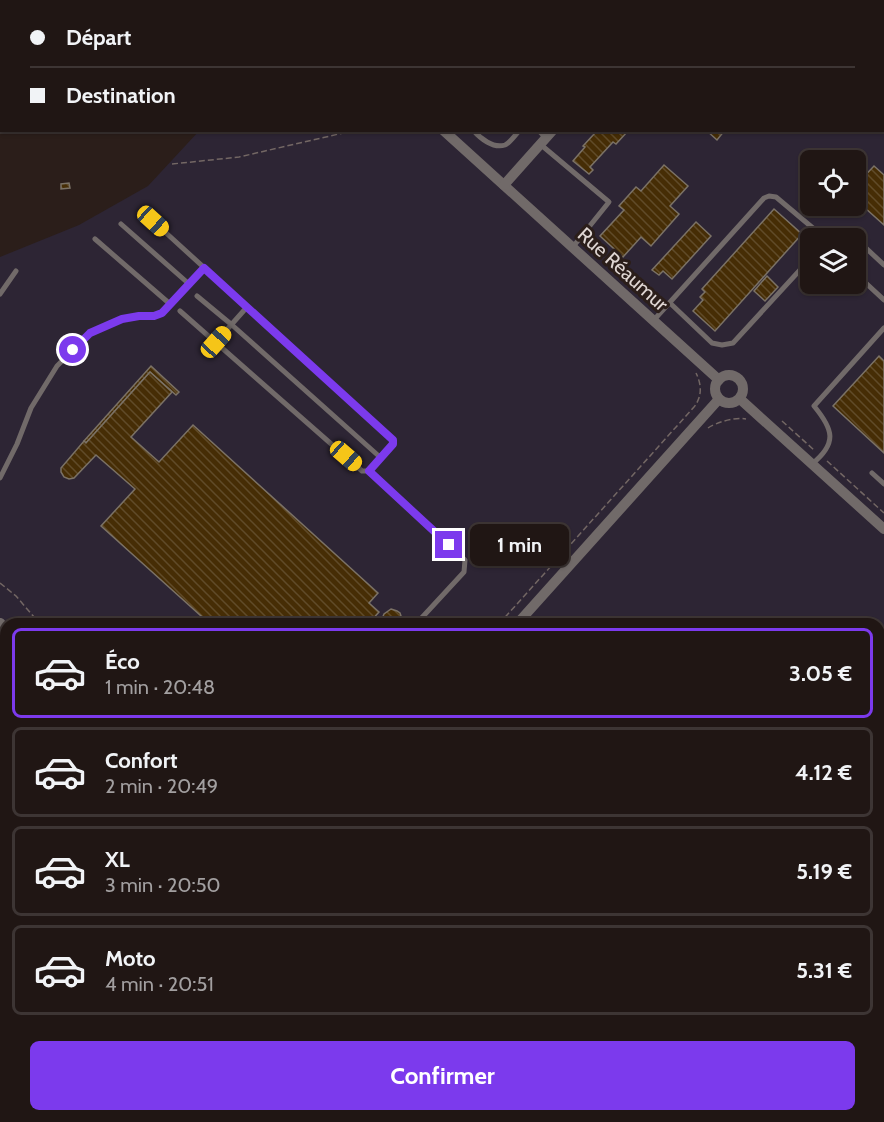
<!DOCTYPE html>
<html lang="fr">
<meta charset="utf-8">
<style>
body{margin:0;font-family:Cabin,sans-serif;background:#281f1d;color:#f1f3f6;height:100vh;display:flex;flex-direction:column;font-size:22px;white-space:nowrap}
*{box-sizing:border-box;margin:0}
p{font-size:20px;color:#a29fa0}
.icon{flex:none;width:33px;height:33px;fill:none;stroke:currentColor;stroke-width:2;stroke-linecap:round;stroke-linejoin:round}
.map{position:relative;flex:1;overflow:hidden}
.panel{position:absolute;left:0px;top:618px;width:885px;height:504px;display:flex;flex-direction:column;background:#201614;border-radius:18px 18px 0 0;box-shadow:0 2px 4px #0004,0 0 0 2px #3d3534}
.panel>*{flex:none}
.guide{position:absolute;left:0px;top:0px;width:885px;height:132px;box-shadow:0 2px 4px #0004,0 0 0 2px #3d3534;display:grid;align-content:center;height:132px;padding:0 30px;background:#201614}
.controls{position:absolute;left:800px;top:150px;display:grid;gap:12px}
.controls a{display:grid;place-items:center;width:66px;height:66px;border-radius:9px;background:#201614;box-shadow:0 2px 4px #0004,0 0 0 2px #3d3534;font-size:30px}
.end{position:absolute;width:27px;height:27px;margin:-14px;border:8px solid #7c3aed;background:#fff;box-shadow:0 0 0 3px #fff}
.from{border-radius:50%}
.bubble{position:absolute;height:42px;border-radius:9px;background:#201614;box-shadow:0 2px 4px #0004,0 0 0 2px #3d3534;font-size:20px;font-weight:700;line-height:42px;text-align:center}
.car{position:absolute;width:18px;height:36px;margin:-18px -9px;border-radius:8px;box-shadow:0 0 4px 2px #0007;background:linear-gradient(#f5c518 24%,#345 0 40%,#f5c518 0 76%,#345 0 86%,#f5c518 0)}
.guide b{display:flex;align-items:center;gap:21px;height:57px;font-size:22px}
.guide b+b{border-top:2px solid #3d3534}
.guide i{width:15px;height:15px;background:#f1f3f6}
ul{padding:10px 0 0;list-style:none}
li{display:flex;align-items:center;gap:18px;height:90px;margin:0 12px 9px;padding:0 18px;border:3px solid #3d3534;border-radius:9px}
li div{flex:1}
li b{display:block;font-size:22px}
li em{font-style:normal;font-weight:700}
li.on{border-color:#7c3aed}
li>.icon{width:54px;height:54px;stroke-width:1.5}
.cta{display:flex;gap:12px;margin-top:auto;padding:12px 30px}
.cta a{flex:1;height:69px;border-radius:9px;background:#7c3aed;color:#fff;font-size:24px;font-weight:700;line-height:69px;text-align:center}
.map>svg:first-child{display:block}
.industrial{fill:#2d2534;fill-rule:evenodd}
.building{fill:url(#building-back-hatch);stroke:#7b7266;stroke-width:1.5}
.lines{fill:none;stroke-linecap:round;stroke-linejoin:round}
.path{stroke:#736764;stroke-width:1.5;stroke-dasharray:6 3;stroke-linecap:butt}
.service{stroke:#716a69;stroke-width:5}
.minor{stroke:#716a69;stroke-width:10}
.tertiary{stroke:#716a69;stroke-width:12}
.route{stroke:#7c3aed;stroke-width:8}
.labels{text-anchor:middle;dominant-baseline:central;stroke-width:6;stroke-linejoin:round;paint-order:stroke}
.street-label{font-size:20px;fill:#dfd6d3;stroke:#2b1e1a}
</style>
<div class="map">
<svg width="884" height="1122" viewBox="0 0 884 1122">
<defs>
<pattern id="building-back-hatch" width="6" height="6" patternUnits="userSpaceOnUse" patternTransform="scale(1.5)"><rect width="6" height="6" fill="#462d05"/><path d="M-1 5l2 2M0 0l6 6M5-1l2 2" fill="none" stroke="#604b29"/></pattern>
</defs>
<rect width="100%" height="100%" fill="#2b1e1a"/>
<g class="industrial">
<polygon points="314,0 660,0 661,1 314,2"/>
<path d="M682,0H884V1122H0V257L79,225L148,186L199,131L884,130V2L681,1ZM810,160H855V206H810ZM810,238H855V284H810ZM6,624H879V1116H6Z"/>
</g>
<g class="building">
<polygon points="416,0 560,0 559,2 415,2"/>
<polygon points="592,130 628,131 616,144 613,142 590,167 593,170 589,174 573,161 585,147 583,146 595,133"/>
<polygon points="706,130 725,130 717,140"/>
<polygon points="664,165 688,186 670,206 679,214 651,246 641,237 623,257 600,236 624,210 619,206 636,187 641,191"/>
<polygon points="874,166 884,175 884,225 855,199 855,186"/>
<polygon points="69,183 70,188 61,189 61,184"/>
<polygon points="774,209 802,234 715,331 693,311 703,300 700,297 705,292 702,289"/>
<polygon points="696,222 711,236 672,279 663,271 659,275 652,270"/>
<polygon points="767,276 778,287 765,301 754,291"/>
<polygon points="879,356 884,361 884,453 833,406"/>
<polygon points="151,366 179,392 176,395 150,372 86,443 84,441"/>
<polygon points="150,372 172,392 131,437 159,462 193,425 378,593 369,603 379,612 368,624 210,624 101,526 135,489 96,455 74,478 69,479 64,477 61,472 61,468 84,441 86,443"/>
<polygon points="391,609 397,611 400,613 402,619 401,624 384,624 382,619 384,614"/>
<polygon points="0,727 6,731 6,854 0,863"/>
<polygon points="0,865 6,868 6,883 0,893"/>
<polygon points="879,995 884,999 884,1122 731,1122 722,1116 879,1116"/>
<polygon points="6,1002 6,1053 0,1048 0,1010"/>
<polygon points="0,1048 6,1053 6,1116 72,1116 67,1122 0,1122"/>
</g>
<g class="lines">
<g class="path">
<polyline points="682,2 684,0"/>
<polyline points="862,2 874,0"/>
<polyline points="172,164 239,157 356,130"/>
<polyline points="782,421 814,450"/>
<path d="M708,428C717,422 735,417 746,419"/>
<polyline points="827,461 884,513"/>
<polyline points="0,583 16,596 40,624"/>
<path d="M499,624L694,407C702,397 702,385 696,373"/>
<polyline points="491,1116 499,1122"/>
</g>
<g class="service">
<polyline points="309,0 309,2"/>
<polyline points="331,0 333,2"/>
<polyline points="630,2 631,0"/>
<polyline points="705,2 706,0"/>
<path d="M473,130C480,138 493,149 505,145C510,143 515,135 520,130"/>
<polyline points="538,130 546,138"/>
<polyline points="540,144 609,202 572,248"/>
<polyline points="153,221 393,440 393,444 369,471"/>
<polyline points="121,224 189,284"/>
<polyline points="847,238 851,234 884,265"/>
<polyline points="95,239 170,304"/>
<polyline points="855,273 884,300"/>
<polyline points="0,294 16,271"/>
<polyline points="197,296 232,325 381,458"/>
<polyline points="670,303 712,343 722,345 733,343 810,259"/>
<polyline points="180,311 362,471 369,471 465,560 464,572 416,624"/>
<polyline points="653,321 764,198 769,196 776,197 820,234 820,238"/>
<polyline points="216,342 247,307"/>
<path d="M812,464C838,443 833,429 814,406L884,328"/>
<polyline points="872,473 884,484"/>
<polyline points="0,478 17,444 31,408 57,366 90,333 122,319 139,316 155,316 162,313 204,268"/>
<polyline points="0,954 6,945"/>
<polyline points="879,971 884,975"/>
<polyline points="238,1122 249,1116"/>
<polyline points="511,1122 516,1116"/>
<polyline points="564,1122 568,1116"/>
</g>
<g class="minor">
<polyline points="670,2 671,0"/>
<polyline points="443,130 719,380"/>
<polyline points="504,185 553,130"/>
<circle cx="729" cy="389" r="14"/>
<polyline points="740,399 884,529"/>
<polyline points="517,624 719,399"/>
</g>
<g class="tertiary">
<polyline points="0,624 6,633"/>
<polyline points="521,1116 529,1122"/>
</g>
</g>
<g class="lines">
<polyline class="route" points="73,350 90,333 122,319 139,316 154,316 162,313 204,268 393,440 393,444 369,471 449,545"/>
</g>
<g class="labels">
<g class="street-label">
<text transform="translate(623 269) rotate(42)">Rue Réaumur</text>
</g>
</g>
</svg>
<div class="controls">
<a><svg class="icon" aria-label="locate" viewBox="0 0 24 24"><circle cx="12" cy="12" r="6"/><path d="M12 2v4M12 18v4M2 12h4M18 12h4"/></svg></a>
<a><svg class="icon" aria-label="layers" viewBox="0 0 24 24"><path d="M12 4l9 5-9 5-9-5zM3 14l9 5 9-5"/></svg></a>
</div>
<i class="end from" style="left:73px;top:350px"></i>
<i class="end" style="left:449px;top:545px"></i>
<div class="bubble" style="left:470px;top:524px;width:99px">1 min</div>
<i class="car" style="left:153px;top:221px;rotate:132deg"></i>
<i class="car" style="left:216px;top:342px;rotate:42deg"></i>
<i class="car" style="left:346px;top:456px;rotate:131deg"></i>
<div class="guide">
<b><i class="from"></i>Départ</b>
<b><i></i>Destination</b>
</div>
<section class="panel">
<ul>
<li class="on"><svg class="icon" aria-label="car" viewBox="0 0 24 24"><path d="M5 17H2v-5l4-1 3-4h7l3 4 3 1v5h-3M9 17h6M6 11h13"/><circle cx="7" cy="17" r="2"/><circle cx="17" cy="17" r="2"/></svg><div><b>Éco</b><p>1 min · 20:48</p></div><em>3.05 €</em></li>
<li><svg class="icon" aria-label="car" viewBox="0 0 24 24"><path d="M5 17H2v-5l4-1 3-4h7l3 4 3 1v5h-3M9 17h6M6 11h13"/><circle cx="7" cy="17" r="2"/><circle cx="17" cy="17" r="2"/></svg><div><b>Confort</b><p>2 min · 20:49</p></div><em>4.12 €</em></li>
<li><svg class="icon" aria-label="car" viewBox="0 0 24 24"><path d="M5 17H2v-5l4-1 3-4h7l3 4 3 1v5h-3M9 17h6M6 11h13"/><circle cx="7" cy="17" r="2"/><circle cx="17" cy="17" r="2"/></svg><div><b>XL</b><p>3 min · 20:50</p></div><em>5.19 €</em></li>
<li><svg class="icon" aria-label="car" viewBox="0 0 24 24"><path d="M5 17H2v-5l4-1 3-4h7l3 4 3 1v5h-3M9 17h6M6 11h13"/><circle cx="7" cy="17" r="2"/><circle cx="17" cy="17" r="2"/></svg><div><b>Moto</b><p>4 min · 20:51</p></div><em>5.31 €</em></li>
</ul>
<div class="cta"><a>Confirmer</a></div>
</section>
</div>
